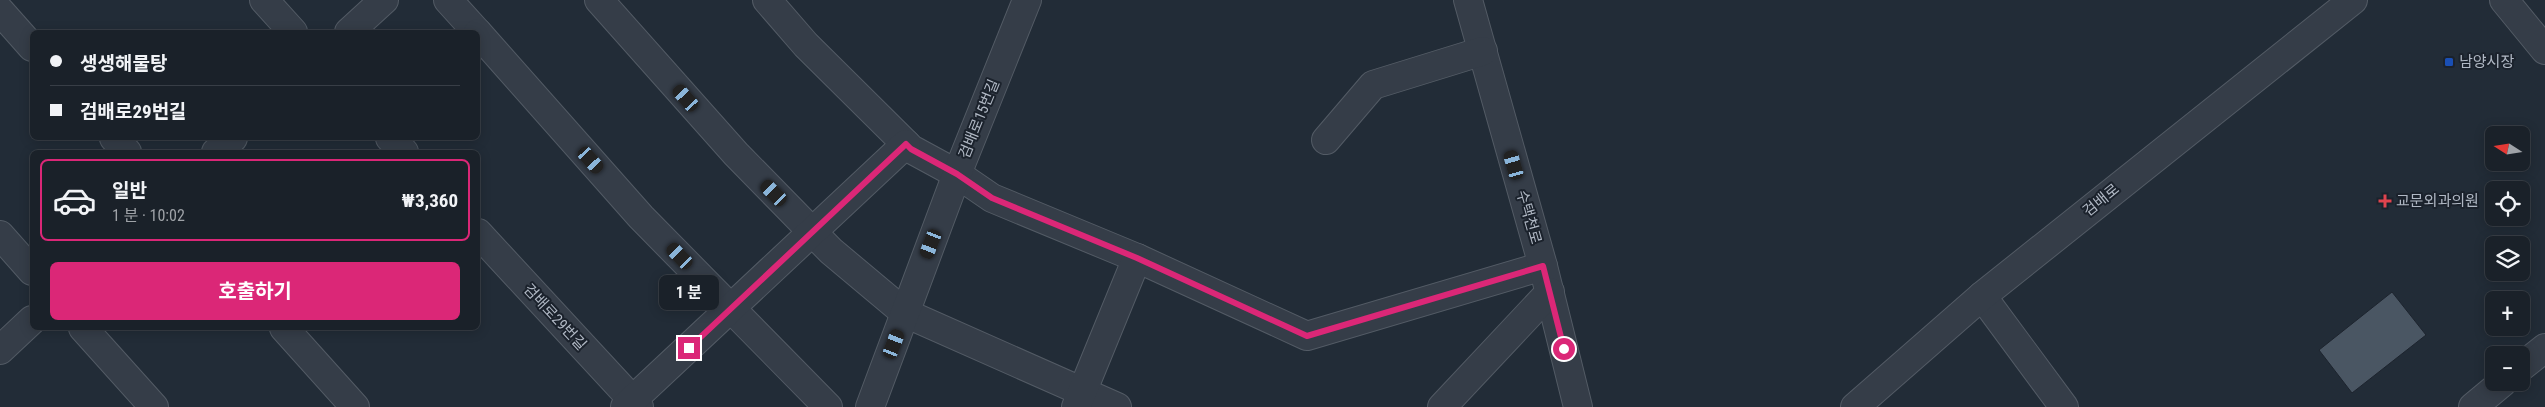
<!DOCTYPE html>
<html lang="ko">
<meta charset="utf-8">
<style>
body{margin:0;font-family:"Roboto Condensed","Noto Sans KR",sans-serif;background:#232931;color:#f1f3f6;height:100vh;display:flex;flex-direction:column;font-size:19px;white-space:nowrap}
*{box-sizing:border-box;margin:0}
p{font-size:16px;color:#9fa3a8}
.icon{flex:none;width:28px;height:28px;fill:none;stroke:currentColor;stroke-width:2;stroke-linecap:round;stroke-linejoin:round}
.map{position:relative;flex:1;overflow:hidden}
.panel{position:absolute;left:30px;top:150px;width:450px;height:180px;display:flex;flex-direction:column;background:#1a2129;border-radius:8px;box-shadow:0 2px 12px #0003,0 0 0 1px #383e46}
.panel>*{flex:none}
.banner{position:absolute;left:30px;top:30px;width:450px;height:110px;border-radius:8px;box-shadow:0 2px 12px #0003,0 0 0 1px #383e46;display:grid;align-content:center;height:110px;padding:0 20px;background:#1a2129}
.needle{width:32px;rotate:282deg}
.tools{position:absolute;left:2485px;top:126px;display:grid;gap:10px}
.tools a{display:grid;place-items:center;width:45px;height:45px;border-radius:8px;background:#1a2129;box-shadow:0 2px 12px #0003,0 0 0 1px #383e46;font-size:25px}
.end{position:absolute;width:22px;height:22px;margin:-11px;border:6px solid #db2777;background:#fff;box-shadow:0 0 0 2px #fff}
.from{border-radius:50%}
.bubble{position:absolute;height:35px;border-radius:8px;background:#1a2129;box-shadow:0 2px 12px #0003,0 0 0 1px #383e46;font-size:16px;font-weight:700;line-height:35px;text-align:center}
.car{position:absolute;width:15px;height:30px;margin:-15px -8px;border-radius:6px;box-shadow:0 0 4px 1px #0007;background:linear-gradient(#222 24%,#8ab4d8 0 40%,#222 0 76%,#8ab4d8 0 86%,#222 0)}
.banner b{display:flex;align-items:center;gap:18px;height:48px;font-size:19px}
.banner b+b{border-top:1px solid #383e46}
.banner i{width:12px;height:12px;background:#f1f3f6}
ul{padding:9px 0 0;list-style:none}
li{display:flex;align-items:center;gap:15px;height:82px;margin:0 10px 8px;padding:0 10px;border:2px solid transparent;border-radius:8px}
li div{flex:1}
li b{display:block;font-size:19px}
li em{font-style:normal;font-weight:700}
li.selected{border-color:#db2777}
li>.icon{width:45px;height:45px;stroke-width:1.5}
.button{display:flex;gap:10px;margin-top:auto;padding:10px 20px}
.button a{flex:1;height:58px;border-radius:8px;background:#db2777;color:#fff;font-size:20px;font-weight:700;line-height:58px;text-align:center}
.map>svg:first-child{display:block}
.building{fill:#4a5663;stroke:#1d242e}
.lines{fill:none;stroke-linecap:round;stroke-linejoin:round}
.minor-casing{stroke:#535b65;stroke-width:30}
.minor{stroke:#353d48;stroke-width:28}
.route{stroke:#db2777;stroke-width:6}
.transit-dot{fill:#1a4fb4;stroke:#1b222c;stroke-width:2}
.health-dot{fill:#e0444e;stroke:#1b222c;stroke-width:2}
.labels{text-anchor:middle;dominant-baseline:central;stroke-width:4;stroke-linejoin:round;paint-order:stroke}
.poi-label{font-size:15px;fill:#b0b8c4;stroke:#1b222c;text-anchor:start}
.street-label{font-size:15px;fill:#b0b8c4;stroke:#1b222c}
</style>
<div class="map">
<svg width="2545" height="407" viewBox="0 0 2545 407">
<rect width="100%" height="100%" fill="#222c37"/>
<polygon class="building" points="2392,292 2426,335 2352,393 2319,350"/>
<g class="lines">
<defs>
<g id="minor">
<polyline points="264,0 293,32"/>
<polyline points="448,0 477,32"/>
<polyline points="599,0 736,154 831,251 905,313 1117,407"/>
<polyline points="767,0 806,45 911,149 957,174 992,198 1137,258 1307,336 1543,266"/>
<polyline points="1468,0 1543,266 1578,407"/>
<polyline points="2504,0 2545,50"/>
<polyline points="0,11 32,47"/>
<polyline points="349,32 384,0"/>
<polyline points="478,33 641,217 828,407"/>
<polyline points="114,138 127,152"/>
<polyline points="390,138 404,152"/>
<polyline points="1326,140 1373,85 1483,51"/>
<polyline points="216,152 233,138"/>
<polyline points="478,233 639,407"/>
<polyline points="0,235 32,271"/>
<polyline points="1982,296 2064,407"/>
<polyline points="83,328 154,407"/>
<polyline points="284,328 355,407"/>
<polyline points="0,350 32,320"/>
<polyline points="2521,367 2545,348"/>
<polyline points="625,407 906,144"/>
<polyline points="870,407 957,174 1027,0"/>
<polyline points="1076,407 1137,258"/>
<polyline points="1442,407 1550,292"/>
<polyline points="1855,407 1982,296 2353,0"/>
<polyline points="2473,407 2503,382"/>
</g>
</defs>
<use href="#minor" class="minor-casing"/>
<use href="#minor" class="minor"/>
</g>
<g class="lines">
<polyline class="route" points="689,348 906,144 911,149 957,174 992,198 1137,258 1307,336 1543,266 1564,349"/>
</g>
<rect class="transit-dot" x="2444" y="57" width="10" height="10" rx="2.5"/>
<path class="health-dot" d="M2382.5 193.5h5v5h5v5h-5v5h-5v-5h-5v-5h5z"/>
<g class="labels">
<g class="poi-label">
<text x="2459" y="62">남양시장</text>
<text x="2396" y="201">교문외과의원</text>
</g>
<g class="street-label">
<text transform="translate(979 119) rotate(-68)">검배로15번길</text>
<text transform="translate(2101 200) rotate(-39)">검배로</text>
<text transform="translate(1529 217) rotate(74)">수택천로</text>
<text transform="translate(555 317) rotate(47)">검배로29번길</text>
</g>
</g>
</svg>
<div class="tools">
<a><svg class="needle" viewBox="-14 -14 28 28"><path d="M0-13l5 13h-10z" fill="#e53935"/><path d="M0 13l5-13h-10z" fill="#9fa3a8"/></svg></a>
<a><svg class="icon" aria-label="locate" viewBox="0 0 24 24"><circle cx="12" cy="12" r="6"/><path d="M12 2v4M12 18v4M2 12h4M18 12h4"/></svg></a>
<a><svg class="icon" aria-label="layers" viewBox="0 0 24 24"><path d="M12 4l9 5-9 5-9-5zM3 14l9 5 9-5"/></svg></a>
<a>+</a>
<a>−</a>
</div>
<i class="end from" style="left:1564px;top:349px"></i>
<i class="end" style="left:689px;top:348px"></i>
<div class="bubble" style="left:659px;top:275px;width:60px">1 분</div>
<i class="car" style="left:686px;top:98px;rotate:318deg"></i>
<i class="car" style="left:591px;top:160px;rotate:138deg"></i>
<i class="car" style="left:1514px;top:165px;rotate:344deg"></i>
<i class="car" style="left:774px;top:193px;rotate:315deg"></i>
<i class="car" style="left:931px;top:244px;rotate:201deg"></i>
<i class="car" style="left:680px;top:256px;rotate:316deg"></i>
<i class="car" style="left:894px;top:344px;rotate:21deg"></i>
<div class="banner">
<b><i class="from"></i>생생해물탕</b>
<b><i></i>검배로29번길</b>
</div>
<section class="panel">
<ul>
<li class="selected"><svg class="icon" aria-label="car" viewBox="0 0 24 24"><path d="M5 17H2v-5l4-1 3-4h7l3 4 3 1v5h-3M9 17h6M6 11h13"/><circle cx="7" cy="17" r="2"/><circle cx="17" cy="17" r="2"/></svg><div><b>일반</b><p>1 분 · 10:02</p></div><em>₩3,360</em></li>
</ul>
<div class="button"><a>호출하기</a></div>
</section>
</div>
